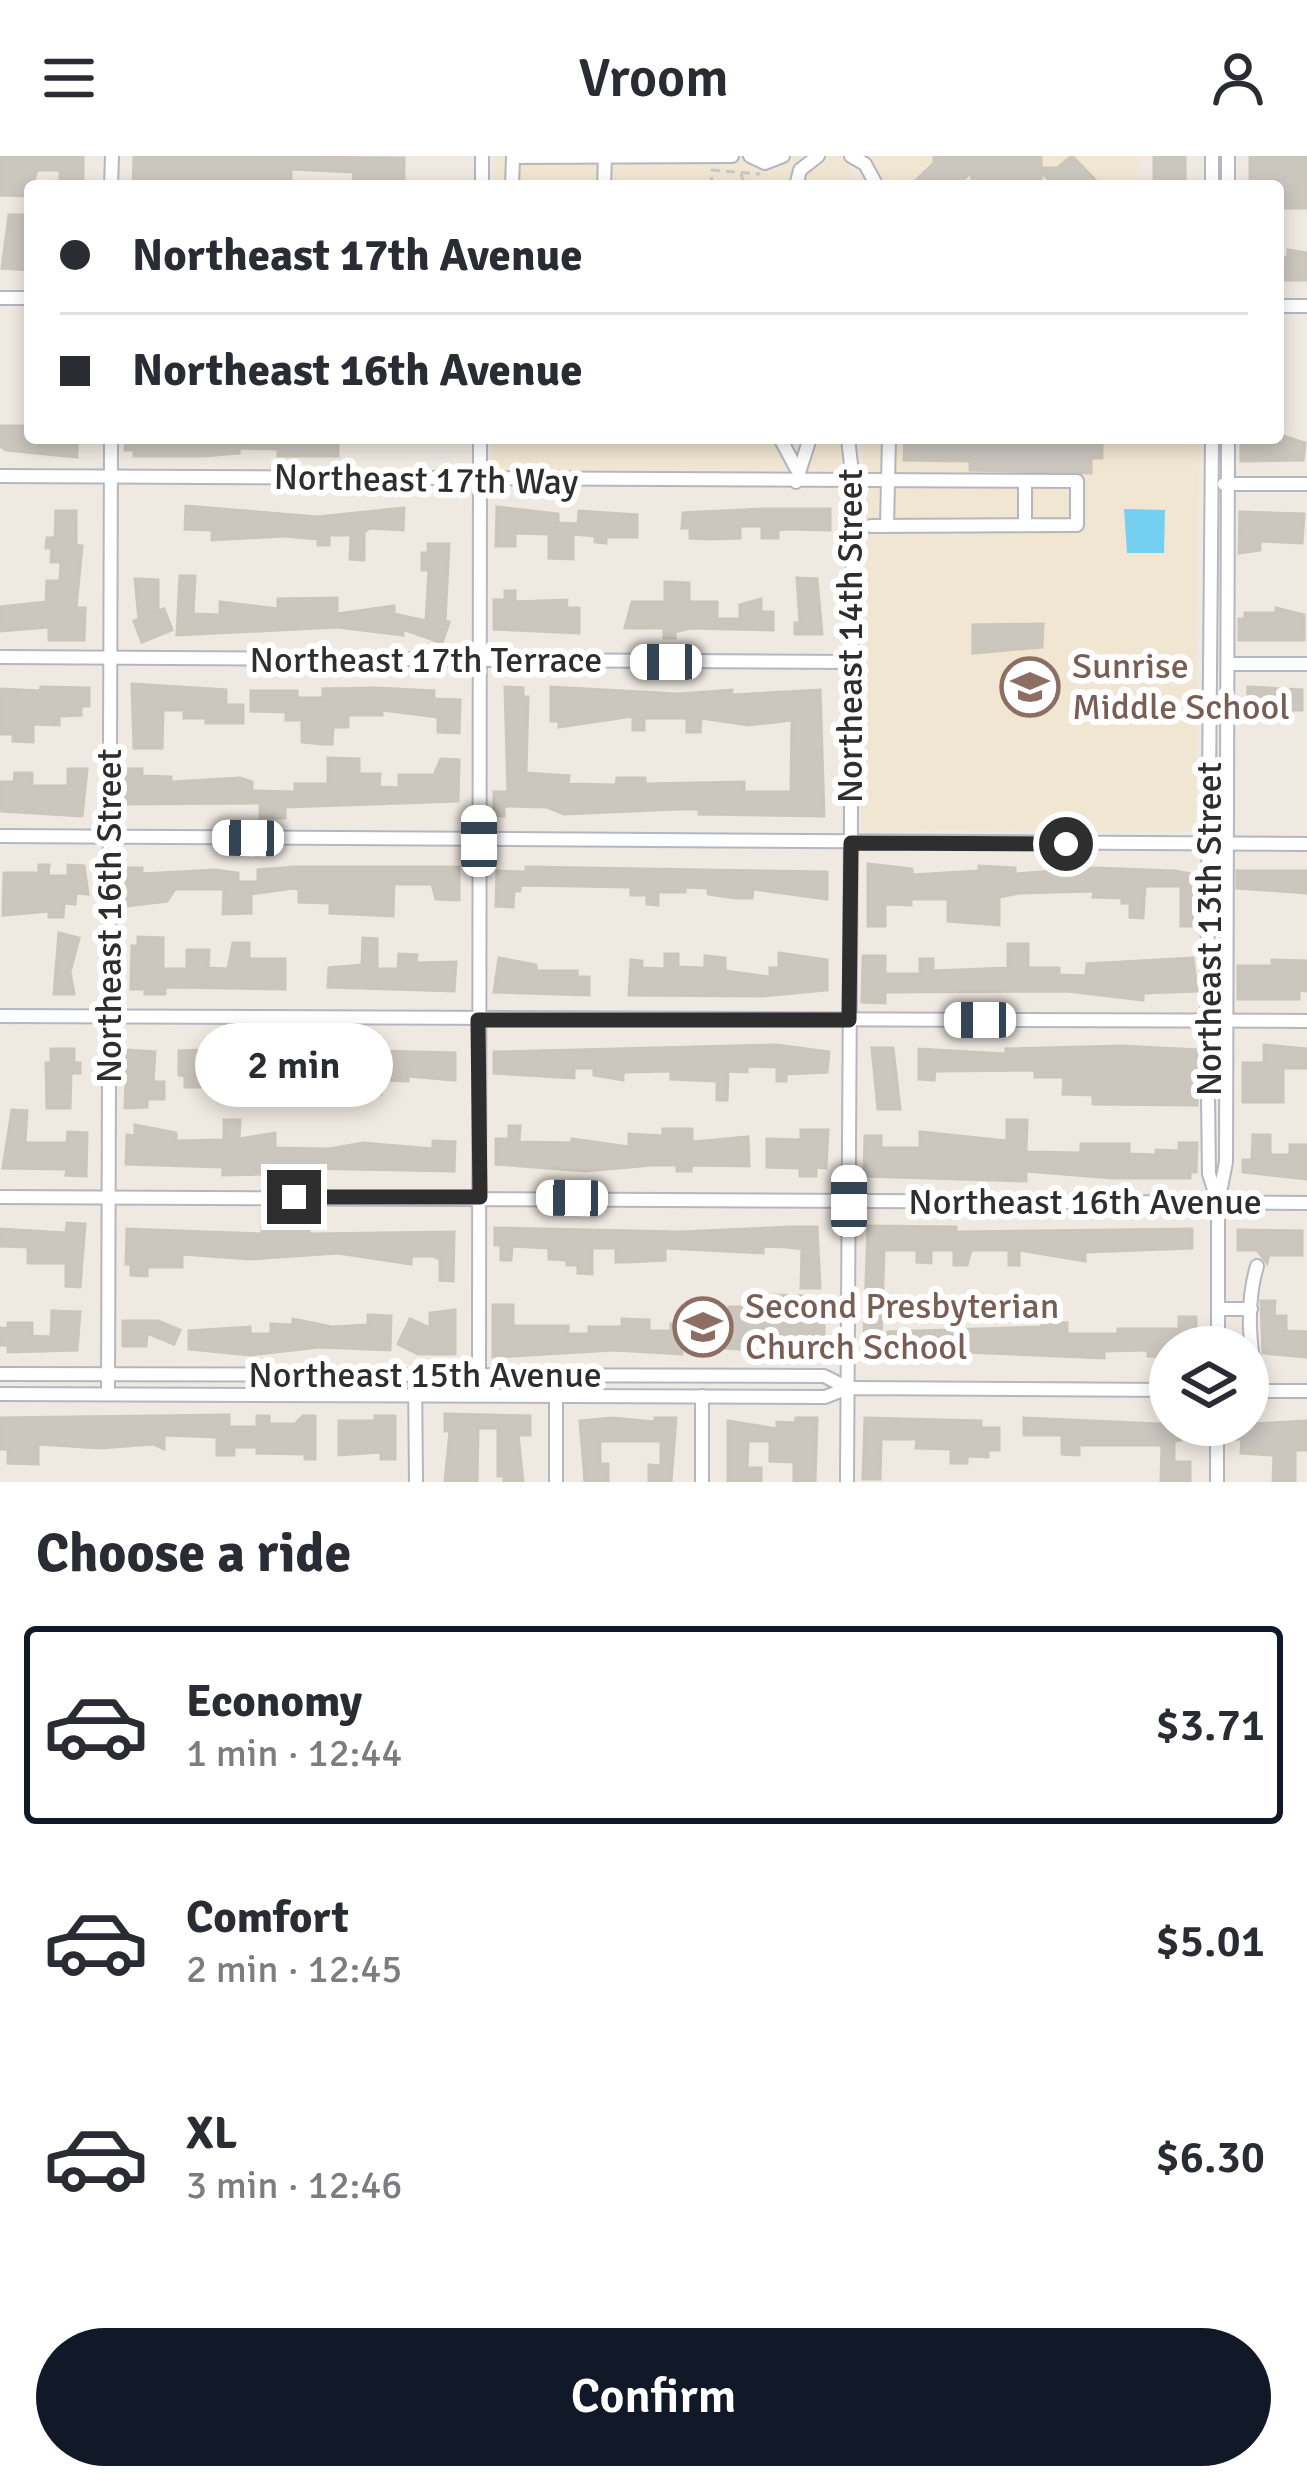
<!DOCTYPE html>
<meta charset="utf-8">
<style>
body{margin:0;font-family:Signika,sans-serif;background:#f7f7f7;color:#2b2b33;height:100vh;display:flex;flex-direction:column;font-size:45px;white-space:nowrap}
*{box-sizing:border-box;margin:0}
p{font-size:39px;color:#7c7c81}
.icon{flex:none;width:66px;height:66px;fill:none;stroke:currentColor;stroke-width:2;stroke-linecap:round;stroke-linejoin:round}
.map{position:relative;height:1326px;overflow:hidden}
.panel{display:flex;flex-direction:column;background:#fff;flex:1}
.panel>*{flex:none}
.top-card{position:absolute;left:24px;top:24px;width:1260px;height:264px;border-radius:12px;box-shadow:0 6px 18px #0003;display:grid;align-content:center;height:264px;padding:0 36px;background:#fff}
.controls{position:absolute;left:1149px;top:1170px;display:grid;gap:24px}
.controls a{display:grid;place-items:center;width:120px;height:120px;border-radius:50%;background:#fff;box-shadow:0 6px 18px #0003;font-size:60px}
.end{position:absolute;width:54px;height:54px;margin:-27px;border:15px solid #2e2e2e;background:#fff;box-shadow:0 0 0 6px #fff}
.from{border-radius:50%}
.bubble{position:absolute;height:84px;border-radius:42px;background:#fff;box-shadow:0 6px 18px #0003;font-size:39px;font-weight:600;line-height:84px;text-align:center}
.car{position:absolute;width:36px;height:72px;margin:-36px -18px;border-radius:15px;box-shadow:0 0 9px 3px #0007;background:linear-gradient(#fff 24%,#345 0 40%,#fff 0 76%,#345 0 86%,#fff 0)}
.top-card b{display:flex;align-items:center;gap:42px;height:114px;font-size:45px}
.top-card b+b{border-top:3px solid #e1e1e2}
.top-card i{width:30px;height:30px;background:#2b2b33}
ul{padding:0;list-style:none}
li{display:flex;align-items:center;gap:36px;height:198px;margin:0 24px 18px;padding:0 12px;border:6px solid transparent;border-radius:12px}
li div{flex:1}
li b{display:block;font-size:45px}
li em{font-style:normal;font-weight:600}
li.on{border-color:#111827}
li>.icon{width:108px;height:108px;stroke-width:1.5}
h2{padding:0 36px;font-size:54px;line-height:144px}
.cta{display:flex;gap:24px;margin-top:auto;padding:24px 36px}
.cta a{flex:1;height:138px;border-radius:72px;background:#111827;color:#fff;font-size:48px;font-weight:600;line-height:138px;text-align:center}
header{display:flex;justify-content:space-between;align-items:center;height:156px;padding:0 36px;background:#fff;font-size:54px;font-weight:600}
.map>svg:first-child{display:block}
.education{fill:#f0e6d1}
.water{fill:#75cff0}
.building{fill:#cbc7bf;stroke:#cbc5ba;stroke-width:3}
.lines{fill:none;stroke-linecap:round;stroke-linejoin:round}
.minor-casing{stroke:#b4b7c1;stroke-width:16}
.path{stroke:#c9c9c9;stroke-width:3;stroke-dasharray:9 6;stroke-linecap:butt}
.minor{stroke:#fff;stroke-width:12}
.route{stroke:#2e2e2e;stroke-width:15}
.labels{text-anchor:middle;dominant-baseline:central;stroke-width:12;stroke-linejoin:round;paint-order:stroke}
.street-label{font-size:36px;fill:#2e2e2e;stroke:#fff}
.education-label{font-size:36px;fill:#785e54;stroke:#fff;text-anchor:start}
</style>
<header><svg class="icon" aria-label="menu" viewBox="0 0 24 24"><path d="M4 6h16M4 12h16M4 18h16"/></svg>Vroom<svg class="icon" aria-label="person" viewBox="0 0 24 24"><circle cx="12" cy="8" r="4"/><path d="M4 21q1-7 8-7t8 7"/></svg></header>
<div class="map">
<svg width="1307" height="1326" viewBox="0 0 1307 1326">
<rect width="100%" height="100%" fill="#efe9e1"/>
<g class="education">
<polygon points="495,0 744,0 755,12 776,15 794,0 851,0 851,30 494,30"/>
<rect x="865" y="0" width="272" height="30"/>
<polygon points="491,282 850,282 850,315 491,314"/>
<polygon points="863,282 1199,282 1195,676 861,675"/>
</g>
<polygon class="water" points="1124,353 1165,354 1164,397 1127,397"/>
<g class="building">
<polygon points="0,0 83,0 83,30 60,30 60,14 37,14 30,40 0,39"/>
<polygon points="134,0 404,2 404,28 353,25 354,16 291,13 291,27 133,30"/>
<polygon points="934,0 1041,0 1041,12 1057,12 1072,0 1101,30 1056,30 1041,16 1041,30 972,30 972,15 957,30 910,30 934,7"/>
<rect x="1154" y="0" width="31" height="30"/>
<polygon points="1250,0 1307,0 1307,52 1278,52 1278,30 1250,30"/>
<polygon points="9,59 25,59 29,114 2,112"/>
<polygon points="1288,94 1307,97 1307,124 1278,124 1278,102 1288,101"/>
<polygon points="0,270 30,270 30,282 66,282 66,287 77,287 77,301 6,294 0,290"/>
<polygon points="1283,280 1305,287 1303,304 1241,305 1241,282 1283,286"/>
<polygon points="126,282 338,282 338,300 278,300 278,293 239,292 239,297 203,300 134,300 134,294 125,294"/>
<polygon points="905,282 1102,282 1102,302 1091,302 1091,317 970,314 970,305 904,304"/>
<polygon points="186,350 318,361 404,352 403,374 370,372 364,376 364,404 350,403 351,379 329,379 329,389 318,389 318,383 284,380 212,384 212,374 185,373"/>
<polygon points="497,351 558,358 558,367 578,368 579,355 637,359 637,381 606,381 606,387 595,386 595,380 573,378 573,403 549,402 549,378 515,377 515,390 496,390"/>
<polygon points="762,353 830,353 830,374 787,373 778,374 778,382 762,382 762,370 740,370 740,382 709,383 690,382 690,372 682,372 683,357"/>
<polygon points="56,355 76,355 76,389 82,390 76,452 85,452 84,484 49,484 49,471 0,475 0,451 46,446 47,425 60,425 61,406 51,406 52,392 46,392 47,382 55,382"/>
<polygon points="1240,356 1304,358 1302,387 1260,385 1260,394 1239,397"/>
<polygon points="428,388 449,388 445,465 449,466 442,487 403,473 403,479 337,471 177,479 180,420 195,420 193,458 220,459 220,446 278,453 278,443 337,442 337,458 394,450 394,458 426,465 429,414 422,414 422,397 428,397"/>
<polygon points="797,422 817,423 822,478 795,478 795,467 800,467"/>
<polygon points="135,423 158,424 158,455 164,453 172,474 142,486 134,465 139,463"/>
<polygon points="665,426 689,427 689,446 717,446 717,463 740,463 740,449 761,443 761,456 773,456 773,474 690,472 675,476 675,482 664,482 664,472 625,472 632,446 665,446"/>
<polygon points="505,435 515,435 515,446 567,444 566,452 579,452 579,477 494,473 494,444 505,444"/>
<polygon points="1276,452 1304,459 1304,484 1239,484 1239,463 1245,463 1245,457 1276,457"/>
<polygon points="1043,468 1042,491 973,497 973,469"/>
<polygon points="132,528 226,534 226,549 243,549 243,567 206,567 206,562 184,562 184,554 163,554 162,592 134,592"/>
<polygon points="41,531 89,532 89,550 81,550 81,559 59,560 59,569 33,568 33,586 13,585 13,578 0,578 0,533 40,535"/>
<polygon points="505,531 523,532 523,541 528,541 526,617 569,620 568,628 616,629 617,622 645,622 645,628 744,626 744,636 791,636 792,564 749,569 701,562 700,576 687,576 687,562 644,562 644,574 633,574 633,560 559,571 559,565 551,565 551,531 678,538 732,534 732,539 820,534 824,660 699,658 699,653 678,653 564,658 547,651 504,650 504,660 494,660 494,636 508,636"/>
<polygon points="1248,531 1302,534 1302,554 1292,554 1292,562 1247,564"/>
<polygon points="376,532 434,535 434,543 460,544 459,577 438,576 438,561 382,554 382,559 348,559 348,571 333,571 332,588 322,588 302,586 302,564 286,564 286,556 251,555 251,535 297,535 297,542 323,542 323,533"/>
<polygon points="328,602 359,603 359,618 380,618 379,631 399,632 399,619 434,619 441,603 459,604 458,645 285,651 285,662 260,662 260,647 124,648 124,613 142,613 142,620 171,621 171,626 240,622 252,626 252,635 295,636 295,628 328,628"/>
<polygon points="68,613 87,613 82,660 0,655 0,626 14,626 15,617 32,617 32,630 68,630"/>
<polygon points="868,708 912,713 912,719 979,715 979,710 1015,712 1015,718 1094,712 1175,715 1197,719 1196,747 1193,770 1181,770 1181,730 1145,730 1143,762 1130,761 1130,747 1122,747 1122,742 1093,741 1094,735 1019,737 999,741 999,769 948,765 948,743 911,743 911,749 885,748 885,770 868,770"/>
<polygon points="39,709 49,709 48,720 68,720 68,709 84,710 88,738 76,737 75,748 64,747 63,761 49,761 49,755 3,759 4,717 39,717"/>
<polygon points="294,711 459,711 459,744 436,743 432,728 394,728 393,760 330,757 330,747 299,746 299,733 294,732 251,738 251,757 223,758 224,733 175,733 167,745 126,750 126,712 142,712 142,718 215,714 238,717 238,726 258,726 258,714"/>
<polygon points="526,711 827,716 827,743 753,733 752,742 735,742 708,738 708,732 685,731 685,736 658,736 658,749 647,748 647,739 631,739 631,731 520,729 520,735 514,735 513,751 496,750 497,715 526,716"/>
<polygon points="1237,715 1307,715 1307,737 1237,732"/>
<polygon points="59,777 79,782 70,816 74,838 54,838"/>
<polygon points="138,781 163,782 163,813 187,813 187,794 209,794 208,812 228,813 233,787 249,787 249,803 285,803 285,833 165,831 165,838 145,838 145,833 131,833 132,790 138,790"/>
<polygon points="363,782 377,783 377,813 398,813 399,798 417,799 416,807 456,806 454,835 328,831 329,812 362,809"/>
<polygon points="1008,788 1028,788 1028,812 1059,812 1059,819 1086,820 1087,808 1193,802 1197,835 1143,837 1143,844 1067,835 885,836 885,847 862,846 863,800 885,800 885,818 920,818 920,803 933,803 933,815 1008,812"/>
<polygon points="779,797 827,804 827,834 762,840 629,839 631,804 642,805 642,812 665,813 665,798 678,798 678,811 705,812 705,800 725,802 725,815 770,821 770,812 779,812"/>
<polygon points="499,802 536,809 536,815 577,815 577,821 589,821 589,839 494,836"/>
<polygon points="1272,804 1307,805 1307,835 1299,834 1299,843 1238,843 1238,810 1272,810"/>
<polygon points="777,889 829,896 827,916 786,918 786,925 777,925 777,911 747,910 747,916 728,915 727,944 717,944 717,925 671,923 671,915 623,916 623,924 594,919 594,912 574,912 574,922 494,917 494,896"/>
<polygon points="1264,889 1307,893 1307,912 1283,912 1283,946 1243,946 1243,907 1264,907"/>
<polygon points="1122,890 1197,894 1197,949 1093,948 1093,939 1063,938 1064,921 1035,921 1035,914 935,915 934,924 919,923 919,893 1006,898 1006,893"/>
<polygon points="258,892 455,897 455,924 408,920 408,925 381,924 381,938 363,938 363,929 329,929 329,916 281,915 281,925 238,928 238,936 225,935 226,920 207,919 206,931 185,931 185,920 179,919 179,895"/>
<polygon points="872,892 893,892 900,953 878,953"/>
<polygon points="51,893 74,893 74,907 80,907 80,917 71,917 70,952 47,952 46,907 51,907"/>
<polygon points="127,894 155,896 153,926 164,926 164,943 147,943 147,951 125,952"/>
<polygon points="12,954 27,955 25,987 67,987 68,976 87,977 86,1020 66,1019 67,1013 3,1012"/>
<polygon points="224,964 240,964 239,983 275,977 275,992 329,993 363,987 433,993 433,985 455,986 454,1015 302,1012 302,1017 223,1019 223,1011 126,1008 127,979 135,980 135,969 176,977 176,985 224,984"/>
<polygon points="1007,964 1027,964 1026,996 1081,997 1081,988 1129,988 1129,998 1156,999 1156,994 1179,995 1179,987 1197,987 1196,1016 1190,1016 1190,1022 1113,1022 1026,1015 1026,1025 864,1020 865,980 881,980 881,992 920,992 920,976 1007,985"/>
<polygon points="509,970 520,970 519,986 571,987 572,983 629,991 629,978 663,980 663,973 692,973 692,986 748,981 749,1010 692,1009 691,1015 677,1015 677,1009 652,1009 585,1015 496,1008 496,983 509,983"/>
<polygon points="801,974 828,974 826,1012 816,1011 816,1020 800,1020 800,1012 767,1011 767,983 801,984"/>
<polygon points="1253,979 1270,979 1270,999 1290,999 1290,989 1306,989 1306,1023 1243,1016 1243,1004 1252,1004"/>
<polygon points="67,1067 85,1068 80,1131 66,1130 66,1107 28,1107 28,1091 0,1090 0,1073 66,1077"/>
<polygon points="262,1070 309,1072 309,1078 454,1076 453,1125 440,1124 440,1103 433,1100 411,1100 411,1108 338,1097 250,1103 182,1098 182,1111 147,1111 147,1120 131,1119 131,1108 126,1108 127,1073 262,1078"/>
<polygon points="868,1070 956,1071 956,1076 1192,1073 1192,1092 1085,1096 1085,1105 1019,1094 1019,1109 1009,1109 1009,1094 971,1094 967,1109 954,1109 954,1094 931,1094 931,1107 917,1106 917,1094 884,1094 881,1183 864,1183"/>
<polygon points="793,1071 817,1071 820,1132 801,1132 802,1093 788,1091 763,1090 763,1097 665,1092 665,1104 628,1106 616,1106 616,1092 592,1092 592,1118 578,1117 578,1109 567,1109 567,1104 549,1103 549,1092 512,1090 511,1104 501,1104 501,1089 495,1089 495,1072 680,1076"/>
<polygon points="1238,1074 1302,1075 1302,1099 1269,1099 1267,1107 1257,1094 1238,1094"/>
<polygon points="773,1139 803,1140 802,1159 824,1159 824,1199 682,1189 682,1198 614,1194 493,1201 493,1149 513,1149 513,1170 568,1170 568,1178 589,1178 589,1171 622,1171 622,1163 649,1164 649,1175 671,1175 671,1168 692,1169 693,1159 729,1161 729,1151 773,1151"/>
<polygon points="1261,1145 1275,1145 1274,1160 1286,1160 1286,1175 1307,1176 1307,1201 1263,1197"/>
<polygon points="455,1154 455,1198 418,1198 398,1188 410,1163 430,1172 430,1157"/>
<polygon points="52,1155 80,1156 77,1194 8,1196 8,1189 0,1189 0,1172 8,1173 8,1167 32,1167 32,1180 51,1181"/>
<polygon points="368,1159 391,1160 390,1194 319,1191 250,1199 189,1193 189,1175 250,1171 250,1178 271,1178 271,1168 293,1169 293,1163 332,1171 368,1169"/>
<polygon points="1179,1161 1196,1161 1196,1191 1170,1191 1170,1201 1148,1200 1148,1194 1104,1195 1104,1202 939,1195 887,1198 888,1176 1042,1171 1042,1166 1067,1167 1067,1178 1118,1178 1118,1173 1179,1173"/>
<polygon points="123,1165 158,1165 180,1174 174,1188 147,1177 146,1190 123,1190"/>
<polygon points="445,1258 530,1260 530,1279 518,1279 523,1326 504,1326 504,1320 498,1320 498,1272 478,1272 477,1326 445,1326 450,1275 445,1275"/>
<polygon points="229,1259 229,1271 257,1271 257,1260 269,1260 269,1268 295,1268 303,1260 315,1260 315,1303 305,1303 305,1298 257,1297 257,1291 234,1291 234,1299 217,1299 217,1281 164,1279 164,1293 153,1288 101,1292 38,1288 38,1308 8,1307 8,1293 0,1293 0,1262"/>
<polygon points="375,1260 395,1260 395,1303 381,1303 381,1296 339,1299 339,1265 375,1265"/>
<polygon points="612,1262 655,1266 655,1262 676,1262 671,1326 649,1326 649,1309 661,1310 661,1285 600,1285 600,1308 608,1308 608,1326 585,1326 580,1265"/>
<polygon points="796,1262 817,1262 815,1326 794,1326 794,1306 770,1305 770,1285 748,1285 747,1312 761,1312 761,1326 728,1326 728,1265 777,1273 777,1266 795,1267"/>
<polygon points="865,1262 981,1265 981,1272 999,1272 999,1294 988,1294 988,1301 967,1300 967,1307 951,1307 951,1293 916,1292 917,1283 881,1283 880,1323 863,1323"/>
<polygon points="1024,1262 1181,1269 1181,1284 1174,1285 1174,1306 1190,1306 1190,1326 1161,1326 1162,1289 1079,1289 1079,1299 1062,1298 1062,1279 1024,1279"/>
<polygon points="1307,1265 1307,1294 1295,1294 1295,1326 1273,1326 1274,1299 1241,1297 1242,1283 1236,1283 1236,1269"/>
</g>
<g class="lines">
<defs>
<g id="minor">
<polyline points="750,0 765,7 783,0"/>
<polyline points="851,0 865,8 877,30"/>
<polyline points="1228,0 1228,30"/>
<polyline points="111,30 112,0"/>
<polyline points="482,30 482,0"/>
<polyline points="512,30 513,1 732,0"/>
<polyline points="604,30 605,0"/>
<polyline points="796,30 800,14 818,0"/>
<polyline points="1212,30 1212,0"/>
<polyline points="0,142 30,142"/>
<polyline points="1278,150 1307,150"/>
<polyline points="780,282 796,312"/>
<polyline points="1212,282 1207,866 1209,1018 1218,1046"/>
<polyline points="0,320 1077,325 1077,369 871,370"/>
<polyline points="796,326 810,282"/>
<polyline points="1224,328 1307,328"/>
<polyline points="1025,369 1025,326"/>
<polyline points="887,370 889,282"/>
<polyline points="0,501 852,506"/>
<polyline points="1229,508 1307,508"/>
<polyline points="0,680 1307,688"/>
<polyline points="0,860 1307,865"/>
<polyline points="0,1041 1307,1047"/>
<path d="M1257,1110C1245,1150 1250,1194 1258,1234"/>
<polyline points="1218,1153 1251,1153"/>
<polyline points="1218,1191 1218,1047 1226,1006 1228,282"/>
<polyline points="0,1218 824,1220 848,1232"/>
<polyline points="415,1219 416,1326"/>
<polyline points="479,1219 480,282"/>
<polyline points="1248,1235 1307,1235"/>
<polyline points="0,1238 825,1241 848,1232 1170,1234"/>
<polyline points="108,1238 111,282"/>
<polyline points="702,1240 702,1326"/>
<polyline points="556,1326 556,1240"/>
<polyline points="847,1326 853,326 848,282"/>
<polyline points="1217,1326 1217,1269"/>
</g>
</defs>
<use href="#minor" class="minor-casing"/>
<g class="path">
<polyline points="741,18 745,30"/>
<polyline points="711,30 712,14 760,18"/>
</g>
<use href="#minor" class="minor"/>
</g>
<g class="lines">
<polyline class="route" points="294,1041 480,1041 478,864 849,864 851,687 1066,688"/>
</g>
<defs>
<symbol id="school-ring" viewBox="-11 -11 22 22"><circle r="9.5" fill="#fff" stroke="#8d6e63" stroke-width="1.5"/><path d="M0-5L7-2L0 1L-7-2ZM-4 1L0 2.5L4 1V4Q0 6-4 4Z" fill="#8d6e63"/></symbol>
</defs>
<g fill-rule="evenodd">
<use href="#school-ring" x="997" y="498" width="66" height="66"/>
<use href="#school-ring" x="670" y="1138" width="66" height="66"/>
</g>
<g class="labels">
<g class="street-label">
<text transform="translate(426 324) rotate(1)">Northeast 17th Way</text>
<text transform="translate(850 480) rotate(-90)">Northeast 14th Street</text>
<text x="426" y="504">Northeast 17th Terrace</text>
<text transform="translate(109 760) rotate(-90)">Northeast 16th Street</text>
<text transform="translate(1209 773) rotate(-90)">Northeast 13th Street</text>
<text x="1085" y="1046">Northeast 16th Avenue</text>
<text x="425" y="1219">Northeast 15th Avenue</text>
</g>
<g class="education-label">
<text x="1072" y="510">Sunrise<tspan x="1072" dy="41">Middle School</tspan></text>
<text x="745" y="1150">Second Presbyterian<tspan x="745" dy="41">Church School</tspan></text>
</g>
</g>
</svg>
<div class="controls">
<a><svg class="icon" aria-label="layers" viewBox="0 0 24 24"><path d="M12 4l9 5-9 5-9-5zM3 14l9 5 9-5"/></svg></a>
</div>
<i class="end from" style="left:1066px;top:688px"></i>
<i class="end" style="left:294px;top:1041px"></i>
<div class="bubble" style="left:195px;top:867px;width:198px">2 min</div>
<i class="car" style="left:666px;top:506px;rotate:270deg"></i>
<i class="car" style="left:248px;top:682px;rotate:271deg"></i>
<i class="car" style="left:479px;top:685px;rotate:0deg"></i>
<i class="car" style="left:980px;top:864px;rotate:270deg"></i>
<i class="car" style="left:572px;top:1042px;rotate:271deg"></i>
<i class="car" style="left:849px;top:1045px;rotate:0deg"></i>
<div class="top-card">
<b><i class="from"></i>Northeast 17th Avenue</b>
<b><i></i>Northeast 16th Avenue</b>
</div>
</div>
<section class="panel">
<h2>Choose a ride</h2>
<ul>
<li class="on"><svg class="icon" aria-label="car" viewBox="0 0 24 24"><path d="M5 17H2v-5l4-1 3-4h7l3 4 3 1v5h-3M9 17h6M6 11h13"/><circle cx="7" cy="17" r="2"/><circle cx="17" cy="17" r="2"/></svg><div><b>Economy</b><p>1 min · 12:44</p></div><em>$3.71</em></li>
<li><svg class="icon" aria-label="car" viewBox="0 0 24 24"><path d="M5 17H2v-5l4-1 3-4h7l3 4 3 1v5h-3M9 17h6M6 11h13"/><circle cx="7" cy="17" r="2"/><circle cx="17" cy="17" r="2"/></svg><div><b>Comfort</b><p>2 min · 12:45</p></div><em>$5.01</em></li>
<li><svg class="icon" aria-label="car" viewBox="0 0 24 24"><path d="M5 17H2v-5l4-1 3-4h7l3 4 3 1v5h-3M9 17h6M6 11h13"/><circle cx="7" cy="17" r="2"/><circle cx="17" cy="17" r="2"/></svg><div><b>XL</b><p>3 min · 12:46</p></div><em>$6.30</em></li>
</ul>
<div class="cta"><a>Confirm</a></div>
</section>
